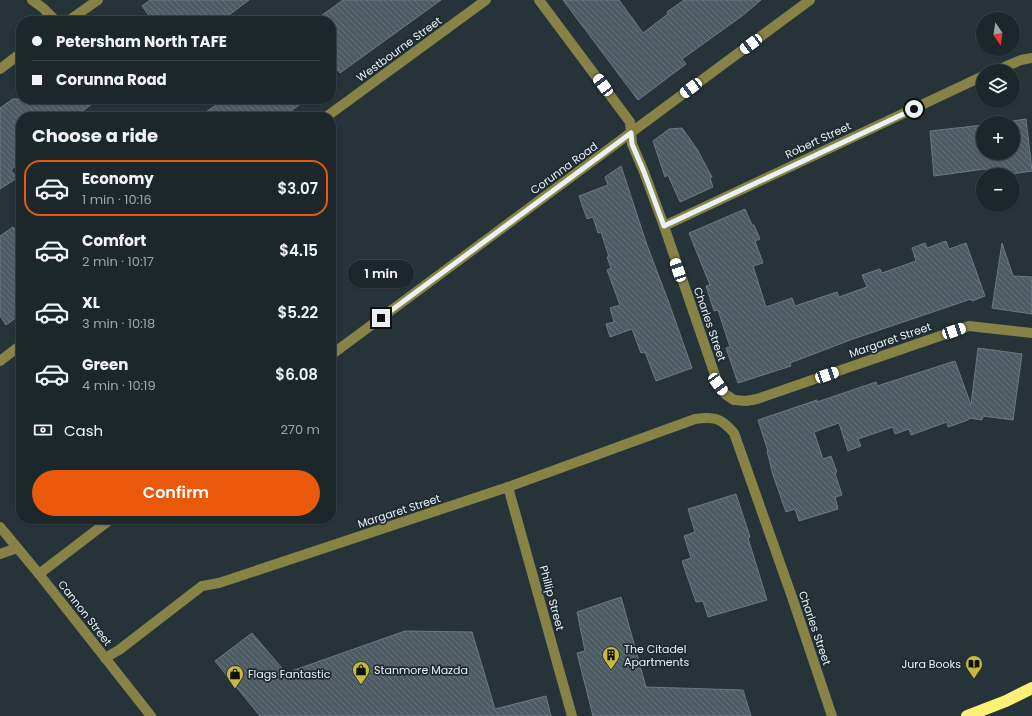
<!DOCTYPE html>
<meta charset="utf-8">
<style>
body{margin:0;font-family:Poppins,sans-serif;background:#252f34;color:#f1f3f6;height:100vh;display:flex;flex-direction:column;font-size:15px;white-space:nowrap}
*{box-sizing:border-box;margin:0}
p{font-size:13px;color:#a0a5a9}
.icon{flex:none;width:22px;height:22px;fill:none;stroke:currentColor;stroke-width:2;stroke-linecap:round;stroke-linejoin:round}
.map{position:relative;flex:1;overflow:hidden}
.details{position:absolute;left:16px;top:112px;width:320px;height:412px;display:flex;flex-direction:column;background:#1c272c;border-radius:16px;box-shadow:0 1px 3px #0004,0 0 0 1px #3a4448}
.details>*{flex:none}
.hud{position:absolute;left:16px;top:16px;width:320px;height:88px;border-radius:16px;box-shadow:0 1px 3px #0004,0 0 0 1px #3a4448;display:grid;align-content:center;height:88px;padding:0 16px;background:#1c272c}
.needle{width:26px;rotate:167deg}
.tools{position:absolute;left:976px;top:12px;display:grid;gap:8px}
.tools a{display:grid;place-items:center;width:44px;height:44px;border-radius:50%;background:#1c272c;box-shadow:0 1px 3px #0004,0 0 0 1px #3a4448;font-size:20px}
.end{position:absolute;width:18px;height:18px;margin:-9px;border:5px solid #e9f1f5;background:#111;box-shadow:0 0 0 2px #111}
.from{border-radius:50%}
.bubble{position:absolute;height:28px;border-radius:14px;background:#1c272c;box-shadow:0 1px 3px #0004,0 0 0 1px #3a4448;font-size:13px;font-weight:600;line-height:28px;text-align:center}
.car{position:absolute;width:12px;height:24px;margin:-12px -6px;border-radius:5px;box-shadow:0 0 3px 1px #0007;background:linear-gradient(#fff 24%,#345 0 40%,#fff 0 76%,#345 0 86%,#fff 0)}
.hud b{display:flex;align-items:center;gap:14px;height:38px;font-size:15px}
.hud b+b{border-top:1px solid #3a4448}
.hud i{width:10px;height:10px;background:#f1f3f6}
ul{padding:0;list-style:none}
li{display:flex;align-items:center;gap:12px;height:56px;margin:0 8px 6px;padding:0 8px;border:2px solid transparent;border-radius:16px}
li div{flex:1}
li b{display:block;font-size:15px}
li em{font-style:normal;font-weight:600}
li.current{border-color:#ea580c}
li>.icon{width:36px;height:36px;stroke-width:1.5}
h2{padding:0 16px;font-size:18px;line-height:48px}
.pay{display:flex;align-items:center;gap:10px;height:44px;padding:0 16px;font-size:15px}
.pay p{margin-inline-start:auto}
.button{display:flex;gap:8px;margin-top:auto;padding:8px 16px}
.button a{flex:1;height:46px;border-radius:24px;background:#ea580c;color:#fff;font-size:16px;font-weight:600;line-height:46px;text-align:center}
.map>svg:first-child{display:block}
.building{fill:url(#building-back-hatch);stroke:#6b7a82}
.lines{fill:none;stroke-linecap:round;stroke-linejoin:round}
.minor{stroke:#878246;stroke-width:10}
.highway{stroke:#fcf076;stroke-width:12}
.route{stroke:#e9f1f5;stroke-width:5}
.labels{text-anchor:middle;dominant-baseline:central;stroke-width:3.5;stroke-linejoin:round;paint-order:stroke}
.street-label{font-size:11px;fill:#e9f1f5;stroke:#1d2a30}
.poi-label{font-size:11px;fill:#e9f1f5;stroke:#1d2a30;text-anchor:start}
</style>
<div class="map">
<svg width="1032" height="716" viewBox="0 0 1032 716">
<defs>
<pattern id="building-back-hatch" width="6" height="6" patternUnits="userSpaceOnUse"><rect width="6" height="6" fill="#4d5c63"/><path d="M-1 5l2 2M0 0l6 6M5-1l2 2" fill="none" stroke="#67747a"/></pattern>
</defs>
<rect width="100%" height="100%" fill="#26343a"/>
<g class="building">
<polygon points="150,0 249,0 221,21 153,21 142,6"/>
<polygon points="343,0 441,0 340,73 331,61 331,21 314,21"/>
<polygon points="563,0 619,0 643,33 668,14 667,12 684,0 761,0 742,16 682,59 686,64 638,100"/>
<polygon points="13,99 99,99 74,117 21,117 21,162 11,170 17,178 0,189 0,108"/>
<polygon points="224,99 307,99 283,117 199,117"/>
<polygon points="1026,119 1032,171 1004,175 996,171 988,171 985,169 934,176 930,131 983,125 983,153 1013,153 1013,121"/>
<polygon points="682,128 697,149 712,177 710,178 713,187 680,202 668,175 665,177 653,141 669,129"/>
<polygon points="621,166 647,245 669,303 692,368 656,381 645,352 641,353 632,329 610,337 606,324 614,322 610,308 620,305 607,270 611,268 607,257 609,257 601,232 598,233 593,217 587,219 579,196 608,185 605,177"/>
<polygon points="745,209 752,225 754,225 760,239 755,241 763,263 753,266 766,307 792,298 795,306 837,292 839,297 867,287 862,275 880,269 882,273 916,261 912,248 925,243 927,248 946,241 949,249 966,243 985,296 972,301 971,299 853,339 790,363 791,366 738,383 726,348 730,347 718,310 714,311 706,286 710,285 689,233"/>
<polygon points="13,227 21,238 21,314 6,325 0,316 0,236"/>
<polygon points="1002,243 1013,276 1032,277 1032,314 992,308"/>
<polygon points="978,348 1022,354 1013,420 983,416 982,420 969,418 968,420 948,427 947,422 911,435 909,429 895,434 893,427 858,439 861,446 848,451 839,423 814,432 823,459 831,456 837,472 835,473 842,495 835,497 838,509 799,521 795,509 786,512 773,475 767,451 768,451 758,420 817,400 817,402 876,382 877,386 955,361 971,405"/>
<polygon points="736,494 750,537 748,538 767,600 708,617 703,601 696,602 682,561 691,558 684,536 695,532 688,509"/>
<polygon points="621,597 646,687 743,690 751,716 593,716 577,653 585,651 577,612"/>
<polygon points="405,631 472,632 495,709 546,696 551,716 260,716 215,661 252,633 286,673"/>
</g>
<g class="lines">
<g class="minor">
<polyline points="32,0 43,8 56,21"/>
<polyline points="539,0 630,122 632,144 644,172 664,226 718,384 725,394 734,400 746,401 757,399 969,326 1032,333"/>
<polyline points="68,21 98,0"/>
<polyline points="0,69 21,53"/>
<polyline points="995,71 1021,60 1032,58"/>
<polyline points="326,117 486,0"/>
<polyline points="664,226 983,76"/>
<polyline points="331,355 810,0"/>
<polyline points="0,361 21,345"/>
<polyline points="508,487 572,716"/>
<polyline points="0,527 39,574 151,716"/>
<polyline points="0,554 17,548"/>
<polyline points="39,574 111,519"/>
<path d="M105,658L119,650L202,586L219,583L508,487L695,419C714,416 721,418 734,433L792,597L832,716"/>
</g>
<polyline class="highway" points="967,716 1006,701 1032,688"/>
</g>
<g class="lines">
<polyline class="route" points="381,318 631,133 632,144 644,172 664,226 914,109"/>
</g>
<defs>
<symbol id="building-pin" viewBox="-11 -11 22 30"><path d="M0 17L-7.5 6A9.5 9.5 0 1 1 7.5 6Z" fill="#c7bb3c" stroke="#1d2a30"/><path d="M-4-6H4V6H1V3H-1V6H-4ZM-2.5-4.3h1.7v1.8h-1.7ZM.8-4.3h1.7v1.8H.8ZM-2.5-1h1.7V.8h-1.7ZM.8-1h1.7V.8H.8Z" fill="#111"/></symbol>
<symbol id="library-pin" viewBox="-11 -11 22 30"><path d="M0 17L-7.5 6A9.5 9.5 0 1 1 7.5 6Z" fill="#c7bb3c" stroke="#1d2a30"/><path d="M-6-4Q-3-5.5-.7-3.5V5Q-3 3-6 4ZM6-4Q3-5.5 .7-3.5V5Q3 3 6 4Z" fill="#111"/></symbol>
<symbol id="shop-pin" viewBox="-11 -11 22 30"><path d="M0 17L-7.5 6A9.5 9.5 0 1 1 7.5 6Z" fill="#c7bb3c" stroke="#1d2a30"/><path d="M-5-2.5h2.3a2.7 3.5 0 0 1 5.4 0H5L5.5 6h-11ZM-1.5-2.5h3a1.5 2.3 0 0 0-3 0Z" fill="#111"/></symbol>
</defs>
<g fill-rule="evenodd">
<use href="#building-pin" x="601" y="645" width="20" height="27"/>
<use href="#library-pin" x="964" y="654" width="20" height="27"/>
<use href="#shop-pin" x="351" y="660" width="20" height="27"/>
<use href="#shop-pin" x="225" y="664" width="20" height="27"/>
</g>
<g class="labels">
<g class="street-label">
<text transform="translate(399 49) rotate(-36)">Westbourne Street</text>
<text transform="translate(818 140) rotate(-25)">Robert Street</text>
<text transform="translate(564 168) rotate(-36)">Corunna Road</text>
<text transform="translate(710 324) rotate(71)">Charles Street</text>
<text transform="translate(890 340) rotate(-19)">Margaret Street</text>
<text transform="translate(399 511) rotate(-18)">Margaret Street</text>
<text transform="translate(552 598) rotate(75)">Phillip Street</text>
<text transform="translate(85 613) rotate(52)">Cannon Street</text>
<text transform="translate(815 628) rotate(71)">Charles Street</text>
</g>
<g class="poi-label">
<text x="624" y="649">The Citadel<tspan x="624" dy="13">Apartments</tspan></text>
<text x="961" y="664" text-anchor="end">Jura Books</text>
<text x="374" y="670">Stanmore Mazda</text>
<text x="248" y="674">Flags Fantastic</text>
</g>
</g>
</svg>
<div class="tools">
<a><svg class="needle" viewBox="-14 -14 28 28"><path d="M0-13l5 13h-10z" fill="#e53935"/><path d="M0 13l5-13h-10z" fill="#a0a5a9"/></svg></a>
<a><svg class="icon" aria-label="layers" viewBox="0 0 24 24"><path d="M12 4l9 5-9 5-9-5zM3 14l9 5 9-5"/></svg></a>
<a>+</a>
<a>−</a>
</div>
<i class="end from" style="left:914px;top:109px"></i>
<i class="end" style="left:381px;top:318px"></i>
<div class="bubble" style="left:348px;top:260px;width:66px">1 min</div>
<i class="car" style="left:751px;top:44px;rotate:233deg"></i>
<i class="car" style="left:603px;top:85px;rotate:323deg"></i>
<i class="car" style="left:691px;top:88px;rotate:233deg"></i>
<i class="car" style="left:678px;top:270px;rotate:341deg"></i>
<i class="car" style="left:954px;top:331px;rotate:71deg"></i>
<i class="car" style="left:827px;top:375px;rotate:71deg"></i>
<i class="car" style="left:718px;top:384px;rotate:145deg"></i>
<div class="hud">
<b><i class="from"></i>Petersham North TAFE</b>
<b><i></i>Corunna Road</b>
</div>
<section class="details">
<h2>Choose a ride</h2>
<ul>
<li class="current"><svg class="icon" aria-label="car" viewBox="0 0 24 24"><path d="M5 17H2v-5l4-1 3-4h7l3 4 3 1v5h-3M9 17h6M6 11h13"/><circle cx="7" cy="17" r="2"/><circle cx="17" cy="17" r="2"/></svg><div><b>Economy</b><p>1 min · 10:16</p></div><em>$3.07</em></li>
<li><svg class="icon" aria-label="car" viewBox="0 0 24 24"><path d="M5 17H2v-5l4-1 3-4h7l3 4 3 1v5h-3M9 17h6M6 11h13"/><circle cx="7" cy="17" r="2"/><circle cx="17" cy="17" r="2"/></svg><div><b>Comfort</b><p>2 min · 10:17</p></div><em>$4.15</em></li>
<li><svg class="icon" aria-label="car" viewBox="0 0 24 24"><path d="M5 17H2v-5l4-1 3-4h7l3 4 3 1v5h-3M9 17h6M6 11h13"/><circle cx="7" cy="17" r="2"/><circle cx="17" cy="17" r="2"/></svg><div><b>XL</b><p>3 min · 10:18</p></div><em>$5.22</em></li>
<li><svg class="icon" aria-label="car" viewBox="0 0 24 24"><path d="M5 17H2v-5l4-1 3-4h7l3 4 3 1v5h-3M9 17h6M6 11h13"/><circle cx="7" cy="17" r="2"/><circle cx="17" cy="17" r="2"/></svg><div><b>Green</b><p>4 min · 10:19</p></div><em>$6.08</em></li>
</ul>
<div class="pay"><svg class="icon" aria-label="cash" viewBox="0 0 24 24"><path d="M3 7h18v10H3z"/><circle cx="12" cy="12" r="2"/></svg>Cash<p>270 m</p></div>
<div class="button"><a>Confirm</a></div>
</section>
</div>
